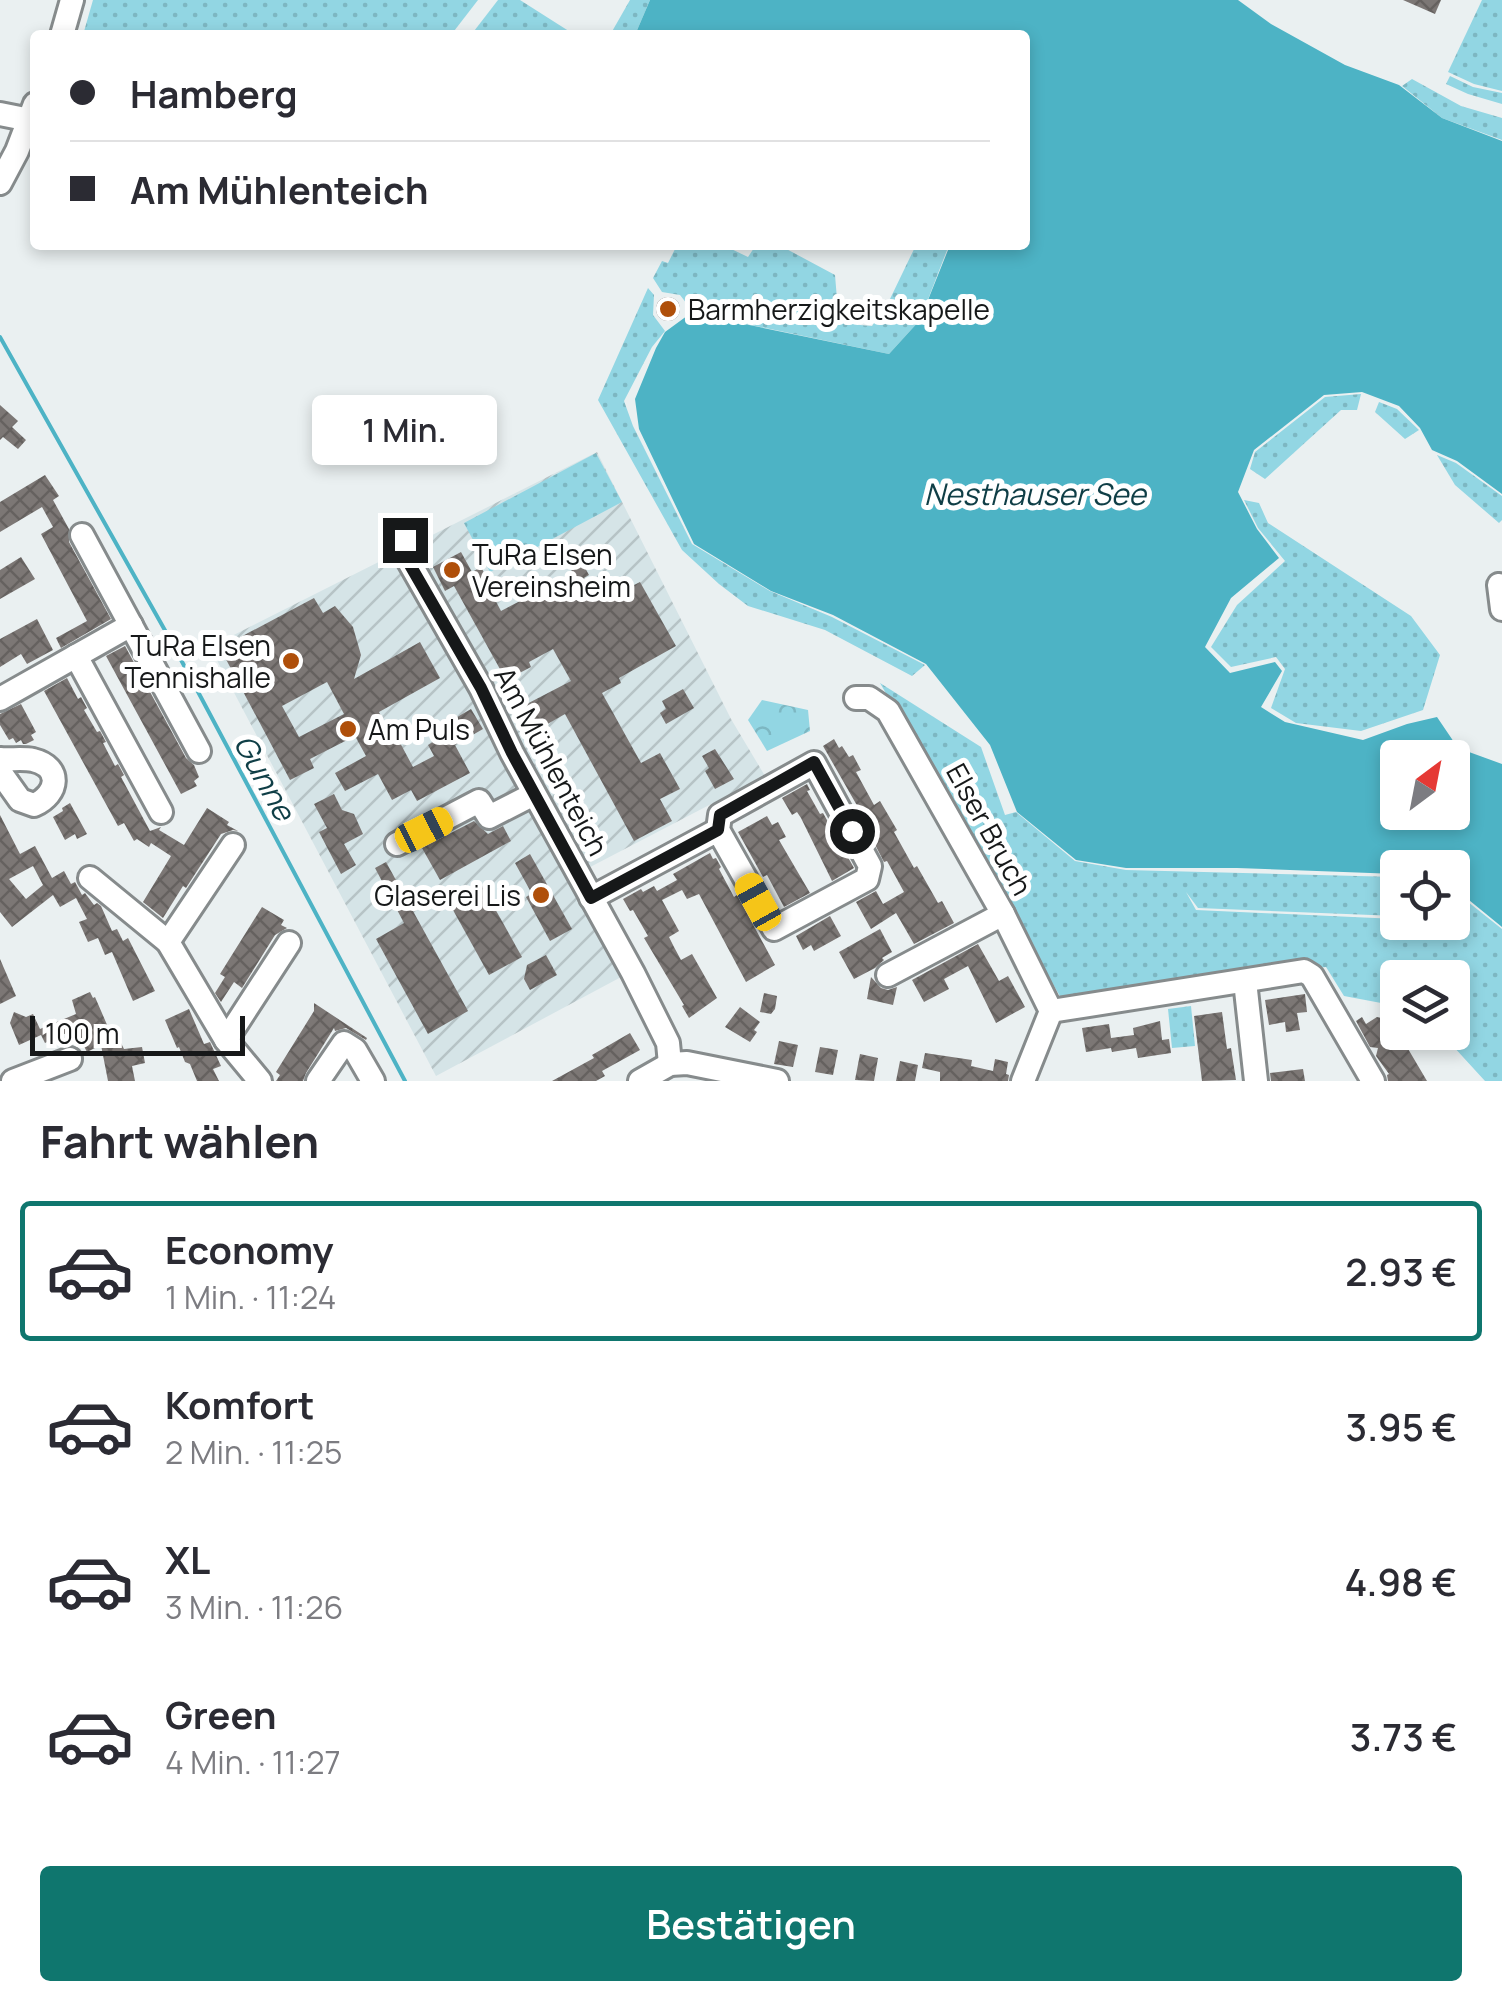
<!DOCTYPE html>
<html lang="de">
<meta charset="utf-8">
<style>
body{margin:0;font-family:Manrope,sans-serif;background:#f7f7f7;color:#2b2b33;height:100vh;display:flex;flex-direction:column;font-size:38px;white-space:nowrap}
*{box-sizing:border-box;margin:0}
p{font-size:32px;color:#7c7c81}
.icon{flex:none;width:55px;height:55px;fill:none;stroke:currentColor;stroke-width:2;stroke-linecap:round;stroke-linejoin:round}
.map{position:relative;height:1081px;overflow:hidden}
.sheet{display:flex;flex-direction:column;background:#fff;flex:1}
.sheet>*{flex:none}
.guide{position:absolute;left:30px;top:30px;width:1000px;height:220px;border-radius:10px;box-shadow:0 5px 15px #0003;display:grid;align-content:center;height:220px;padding:0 40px;background:#fff}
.needle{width:65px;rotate:32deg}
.fabs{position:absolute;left:1380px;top:740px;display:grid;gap:20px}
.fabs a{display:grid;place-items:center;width:90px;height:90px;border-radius:10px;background:#fff;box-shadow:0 5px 15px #0003;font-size:50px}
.scale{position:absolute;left:30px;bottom:25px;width:215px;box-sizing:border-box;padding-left:10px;border:5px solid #161819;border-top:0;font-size:28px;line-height:35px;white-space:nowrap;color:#161819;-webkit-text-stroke:8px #fff;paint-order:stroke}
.end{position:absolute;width:45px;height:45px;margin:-22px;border:12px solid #161819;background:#fff;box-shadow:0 0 0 5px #fff}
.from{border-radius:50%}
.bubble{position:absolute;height:70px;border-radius:10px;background:#fff;box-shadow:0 5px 15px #0003;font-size:32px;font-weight:600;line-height:70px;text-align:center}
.car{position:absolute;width:30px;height:60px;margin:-30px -15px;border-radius:12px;box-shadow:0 0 8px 2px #0007;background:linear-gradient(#f5c518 24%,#345 0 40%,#f5c518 0 76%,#345 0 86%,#f5c518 0)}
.guide b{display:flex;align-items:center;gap:35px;height:95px;font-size:38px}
.guide b+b{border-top:2px solid #e1e1e2}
.guide i{width:25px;height:25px;background:#2b2b33}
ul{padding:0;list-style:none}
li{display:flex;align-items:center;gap:30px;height:140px;margin:0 20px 15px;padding:0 20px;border:5px solid transparent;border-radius:10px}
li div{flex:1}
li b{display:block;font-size:38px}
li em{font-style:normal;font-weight:600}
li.current{border-color:#0f766e}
li>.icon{width:90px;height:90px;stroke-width:1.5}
h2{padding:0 40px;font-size:45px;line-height:120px}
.cta{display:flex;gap:20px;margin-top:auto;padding:20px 40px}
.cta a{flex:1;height:115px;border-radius:10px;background:#0f766e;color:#fff;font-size:40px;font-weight:600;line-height:115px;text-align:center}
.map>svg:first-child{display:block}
.industrial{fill:url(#industrial-furrows)}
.grass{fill:url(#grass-dots)}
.forest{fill:url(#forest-crowns)}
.water{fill:#4db3c5;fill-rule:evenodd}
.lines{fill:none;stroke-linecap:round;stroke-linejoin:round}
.stream{stroke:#4db3c5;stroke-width:4}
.building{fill:url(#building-cross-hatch);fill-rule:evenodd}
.minor-casing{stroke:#868b8c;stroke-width:28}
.minor{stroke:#fff;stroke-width:22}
.route{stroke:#161819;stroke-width:12}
.poi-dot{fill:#af4f0a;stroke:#fff;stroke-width:4}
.labels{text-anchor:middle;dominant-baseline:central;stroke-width:10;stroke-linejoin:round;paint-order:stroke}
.poi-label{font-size:28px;fill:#161819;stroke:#fff;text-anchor:start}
.street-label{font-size:28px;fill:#161819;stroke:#fff}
.water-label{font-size:30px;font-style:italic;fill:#0f3e46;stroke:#fff}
</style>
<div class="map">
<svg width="1502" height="1081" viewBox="0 0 1502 1081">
<defs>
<pattern id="industrial-furrows" width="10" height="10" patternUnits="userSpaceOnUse" patternTransform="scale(2.5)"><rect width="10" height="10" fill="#d5e4e7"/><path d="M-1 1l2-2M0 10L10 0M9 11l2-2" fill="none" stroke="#b6c3c6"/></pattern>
<pattern id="grass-dots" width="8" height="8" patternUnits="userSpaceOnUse" patternTransform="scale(2.5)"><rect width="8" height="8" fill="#92d6e3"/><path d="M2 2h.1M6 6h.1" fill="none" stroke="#7db7c2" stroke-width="1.8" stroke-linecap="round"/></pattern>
<pattern id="forest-crowns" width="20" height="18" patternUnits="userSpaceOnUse" patternTransform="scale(2.5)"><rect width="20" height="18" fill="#92d6e3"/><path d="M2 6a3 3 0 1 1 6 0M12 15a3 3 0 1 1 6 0" fill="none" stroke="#7db7c2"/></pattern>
<pattern id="building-cross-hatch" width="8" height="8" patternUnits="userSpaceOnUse" patternTransform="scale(2.5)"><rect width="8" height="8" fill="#7c7775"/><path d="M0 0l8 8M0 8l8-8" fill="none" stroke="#65615f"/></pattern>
</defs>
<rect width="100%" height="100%" fill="#eaf0f1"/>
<polygon class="industrial" points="597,452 731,719 765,776 571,877 623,976 436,1076 210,647"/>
<g class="grass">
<polygon points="93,0 478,0 451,35 83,35"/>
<polygon points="498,0 520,0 575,35 471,35"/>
<polygon points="630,0 650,0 635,35 610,35"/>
<polygon points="1482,0 1502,0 1502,91 1474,84 1448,72"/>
<polygon points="1450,76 1473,87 1502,93 1502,104 1468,94 1446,84"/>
<polygon points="1412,79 1461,106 1502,118 1502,140 1442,118 1402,86"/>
<polygon points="677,245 723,245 748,257 756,245 779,245 835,275 838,311 860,325 872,326 890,299 916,245 949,245 920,320 889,354 694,313 680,295 662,292 653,278 662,261 668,263"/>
<polygon points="648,288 654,295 653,315 665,331 652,347 624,401 633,426 692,544 770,591 832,617 925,665 912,676 825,630 748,606 719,584 682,550 598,400"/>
<polygon points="1361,394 1357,410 1341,410 1265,479 1250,469 1255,452 1325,397"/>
<polygon points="1379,402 1397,409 1419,430 1405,439 1375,412"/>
<polygon points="596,453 622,502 490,572 464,523"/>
<polygon points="1437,455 1456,463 1502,496 1502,520 1499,523 1455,485"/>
<polygon points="1244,500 1259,503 1268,523 1411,616 1440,655 1423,710 1361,731 1296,723 1271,708 1285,669 1276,657 1231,667 1211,647 1237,605 1285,561 1258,528"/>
<polygon points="880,683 981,747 1005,815 1016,812 1075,861 1126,870 1397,877 1397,916 1198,908 1186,892 1196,910 1397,919 1398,922 1413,923 1445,937 1417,923 1452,922 1453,890 1502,929 1502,1081 1485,1081 1441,1033 1452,1032 1452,978 1398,978 1397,1006 1344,996 1326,967 1061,998"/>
<polygon points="1191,1006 1195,1046 1172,1048 1168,1009"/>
</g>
<polygon class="forest" points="762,700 808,710 810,731 767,751 748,720"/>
<path class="water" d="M650,0H1238L1271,24L1345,65L1399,85L1442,118L1502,141V494L1457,461L1432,450L1420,428L1399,406L1362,392L1324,395L1254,450L1238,492L1257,529L1279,558L1231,598L1205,647L1230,673L1275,662L1282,671L1261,707L1285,722L1363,740L1407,724L1437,717L1458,748L1502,764V927L1453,887L1452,868H1398L1397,874L1237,868H1126L1076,860L1017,812L990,745L926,664L833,615L771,591L694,544L639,429L635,399L656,348L665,332L691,313L889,354L920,320L950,245H1025V35H635ZM1398,758H1452V812H1398Z"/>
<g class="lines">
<polyline class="stream" points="0,337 171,641 405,1081"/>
</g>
<g class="building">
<polygon points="1403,0 1441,0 1435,14"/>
<circle cx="668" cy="309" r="12"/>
<polygon points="0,405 18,421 12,427 26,440 18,449 3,437 0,440"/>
<polygon points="45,475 59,496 53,500 69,529 69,542 111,619 61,648 56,638 87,621 41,534 53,527 42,507 0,532 0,502"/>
<polygon points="461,552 472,572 481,567 487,578 484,579 501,611 570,575 569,572 583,564 589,575 584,578 594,597 625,582 628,588 640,582 676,646 619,678 621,683 602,693 641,763 660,753 680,789 660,799 672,821 634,841 565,714 537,730 533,725 531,726 521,707 571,681 553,649 529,662 531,667 506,680 454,586 445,591 433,567"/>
<polygon points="21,557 35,579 0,599 0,570"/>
<path d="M314,598L323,613L335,606L353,627L361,655L354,679L420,642L440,678L379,712L394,741L398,739L413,767L434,756L428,745L433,742L427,731L446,721L447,723L471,709L483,729L455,745L470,773L417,801L411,790L392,800L378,774L345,791L335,773L366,756L355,736L310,759L314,768L290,780L220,648ZM327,682L344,714L299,737L282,706Z"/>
<polygon points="37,619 53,650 27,664 21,654 0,667 0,639"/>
<polygon points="125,646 186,758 194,765 199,777 194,781 197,786 181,794 106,656"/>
<polygon points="67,678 78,699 81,697 87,708 84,710 97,732 100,731 106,742 103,743 115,766 118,764 124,775 121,777 150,831 161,827 159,830 184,845 207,808 229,822 227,825 238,831 233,830 221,834 186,888 183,886 163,918 143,902 171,856 151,843 149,847 137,839 134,841 124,823 118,826 44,691"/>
<polygon points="683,689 694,708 666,724 660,713 666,709 662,701"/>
<polygon points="21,704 36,732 31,735 34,740 26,744 23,744 21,740 16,743 13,738 9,740 0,725 0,714"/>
<polygon points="834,739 839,748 842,746 849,757 853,755 861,770 856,772 874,805 880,801 897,830 894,832 914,868 917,866 938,903 942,901 954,923 914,944 896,913 871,929 856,902 876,891 883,904 904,892 887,861 884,862 857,810 859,809 823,746"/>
<polygon points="715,749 734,779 715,789 705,771 709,768 702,756"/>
<polygon points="807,784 810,790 807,791 820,814 823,813 854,868 832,881 801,818 797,812 792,815 782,798"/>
<polygon points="334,794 342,810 354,814 363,834 344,844 356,865 341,874 319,832 327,828 314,804"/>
<polygon points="70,803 87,834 77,839 75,834 65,840 53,817 63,811 62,808"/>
<path d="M0,815L20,854L35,846L52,878L64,871L71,884L75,882L82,895L85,893L94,905L97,903L101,906L112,931L117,929L123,941L128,938L155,991L133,1001L112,952L105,955L98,938L88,942L79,922L87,919L76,898L60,907L53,895L12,927L0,912ZM33,866L43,885L26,899L9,879Z"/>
<polygon points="767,816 772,825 778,822 786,837 779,840 810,893 784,907 767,875 763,877 738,832"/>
<polygon points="474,821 488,834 503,826 511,841 440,880 422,848"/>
<polygon points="710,853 713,859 716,858 721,867 719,869 734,897 737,895 775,965 746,982 699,894 687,899 682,890 662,900 679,931 669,937 674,947 681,960 692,954 717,998 689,1018 682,1006 684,1005 644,938 648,936 633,910 630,911 623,899 641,889 643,892 654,886 657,891 677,880 673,874"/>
<polygon points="530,854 572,929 550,941 526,897 532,894 515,863"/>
<polygon points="386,862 468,1011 428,1034 376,939 404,923 375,868"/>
<polygon points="480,882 522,957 489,975 448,901"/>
<polygon points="262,907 284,920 281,925 287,928 275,935 242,988 234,982 221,1002 215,993 225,977 220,974"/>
<polygon points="830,916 841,936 814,951 811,945 803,950 796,936"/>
<polygon points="880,929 892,952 882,958 884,960 875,968 854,979 839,952"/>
<polygon points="978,944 999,981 1008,976 1025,1007 996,1023 968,966 944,979 949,989 924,1002 912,980"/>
<polygon points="546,955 557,975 530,990 524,979 527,965"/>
<polygon points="0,959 16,996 0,1004"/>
<polygon points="871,977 881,988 888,990 897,987 893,1005 867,999"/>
<polygon points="90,992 93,998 95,997 108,1027 112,1025 124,1049 142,1047 145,1063 132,1066 135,1081 108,1081 101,1045 87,1052 75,1029 45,1043 41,1035 19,1045 10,1023 14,1012 26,1017 33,1014 40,1029 76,1014 72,1000"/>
<polygon points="764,993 777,996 775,1009 771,1014 760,1012"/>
<polygon points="1305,994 1307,1012 1297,1013 1300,1030 1286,1032 1285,1022 1269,1025 1265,1000"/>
<polygon points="314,1003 367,1038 366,1040 346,1028 335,1031 334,1028 306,1073 303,1081 276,1081 280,1075 276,1072 314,1011"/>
<polygon points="740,1007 760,1022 754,1030 757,1032 750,1042 725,1027"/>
<polygon points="189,1009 204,1044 210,1042 221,1066 213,1069 219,1081 197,1081 190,1064 185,1062 179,1047 177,1048 165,1020"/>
<polygon points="1222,1012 1227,1049 1231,1048 1236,1080 1202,1081 1194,1016"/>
<polygon points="1362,1017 1366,1024 1377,1017 1391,1020 1427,1081 1388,1081 1387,1075 1389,1074 1376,1056 1378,1048 1370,1047 1356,1021"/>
<polygon points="1160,1021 1162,1040 1169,1039 1171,1053 1138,1058 1136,1048 1112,1052 1111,1048 1086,1052 1082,1028 1109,1024 1111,1038 1134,1035 1133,1028"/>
<polygon points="630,1033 640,1050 602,1071 605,1076 596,1081 552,1081 594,1058 592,1055"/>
<polygon points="779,1041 798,1045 793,1067 774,1064"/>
<polygon points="820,1047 838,1050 833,1075 815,1072"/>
<polygon points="925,1053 972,1060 971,1066 993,1071 995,1059 1008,1062 1006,1074 1009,1075 1008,1081 940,1081 940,1072 922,1068"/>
<polygon points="860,1054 878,1058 874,1081 855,1080"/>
<polygon points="900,1061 918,1065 915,1081 896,1081"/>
<polygon points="1303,1069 1305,1081 1271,1081 1270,1073"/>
</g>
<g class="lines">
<defs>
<g id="minor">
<polyline points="62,35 72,0"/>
<polyline points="0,114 35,121"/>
<polyline points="0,183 17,151 35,104"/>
<polyline points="82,535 199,751"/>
<polyline points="405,540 407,558 481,688 512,753 633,973 668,1043 670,1064"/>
<polyline points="1499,585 1502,609"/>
<polyline points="76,656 161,812"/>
<polyline points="856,698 869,698 888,711 1003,914 1051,1011 1023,1081"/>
<polyline points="0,699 131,625"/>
<path d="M0,759C10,760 23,758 33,760C62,767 59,794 34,805L20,800L0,772"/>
<polyline points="397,844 479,801 489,817 534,794"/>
<polyline points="90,878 168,942 226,1040 260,1081"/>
<polyline points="591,898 718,830 774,929 867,879 870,866 814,763 720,815 718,830"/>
<polyline points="168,942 233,845"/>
<polyline points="888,975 1003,914"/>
<polyline points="1245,981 1256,1081"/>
<polyline points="1051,1011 1304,971 1312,976 1373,1081"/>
<polyline points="226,1040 289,943"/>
<polyline points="13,1081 70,1059"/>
<polyline points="318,1081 344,1043 355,1050 373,1081"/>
<polyline points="640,1081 670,1064 687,1063 777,1081"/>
</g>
</defs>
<use href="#minor" class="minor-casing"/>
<use href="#minor" class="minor"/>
</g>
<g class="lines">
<polyline class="route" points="405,540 406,558 481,688 512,753 591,898 718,830 720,815 814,762 852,831"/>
</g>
<g class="poi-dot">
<circle cx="668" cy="309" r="10"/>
<circle cx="452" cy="570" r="10"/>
<circle cx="291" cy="661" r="10"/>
<circle cx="348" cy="729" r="10"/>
<circle cx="541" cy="895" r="10"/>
</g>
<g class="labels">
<g class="poi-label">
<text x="688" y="309">Barmherzigkeitskapelle</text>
<text x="472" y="554">TuRa Elsen<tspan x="472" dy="32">Vereinsheim</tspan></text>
<text x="271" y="645" text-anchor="end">TuRa Elsen<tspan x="271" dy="32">Tennishalle</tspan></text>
<text x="368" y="729">Am Puls</text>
<text x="521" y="895" text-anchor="end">Glaserei Lis</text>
</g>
<g class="street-label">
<text transform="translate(552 761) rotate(62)">Am Mühlenteich</text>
<text transform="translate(990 829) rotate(61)">Elser Bruch</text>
</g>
<g class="water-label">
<text x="1035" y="493">Nesthauser See</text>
<text transform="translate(265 777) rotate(61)">Gunne</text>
</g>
</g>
</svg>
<div class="fabs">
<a><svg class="needle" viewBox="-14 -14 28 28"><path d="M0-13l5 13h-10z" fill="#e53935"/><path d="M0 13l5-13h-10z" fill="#7c7c81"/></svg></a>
<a><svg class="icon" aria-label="locate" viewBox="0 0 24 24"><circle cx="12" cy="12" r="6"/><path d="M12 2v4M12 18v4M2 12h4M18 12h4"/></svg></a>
<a><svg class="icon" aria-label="layers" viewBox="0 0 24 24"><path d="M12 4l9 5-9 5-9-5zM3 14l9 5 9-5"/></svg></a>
</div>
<div class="scale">100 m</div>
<i class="end from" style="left:852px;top:831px"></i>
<i class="end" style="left:405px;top:540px"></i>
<div class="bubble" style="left:312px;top:395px;width:185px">1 Min.</div>
<i class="car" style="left:424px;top:830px;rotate:63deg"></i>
<i class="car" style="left:758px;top:902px;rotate:331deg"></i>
<div class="guide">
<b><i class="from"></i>Hamberg</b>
<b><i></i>Am Mühlenteich</b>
</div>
</div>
<section class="sheet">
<h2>Fahrt wählen</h2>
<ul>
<li class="current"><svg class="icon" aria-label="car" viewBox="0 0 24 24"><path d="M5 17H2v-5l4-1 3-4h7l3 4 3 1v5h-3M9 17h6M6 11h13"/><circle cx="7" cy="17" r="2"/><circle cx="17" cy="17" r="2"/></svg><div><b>Economy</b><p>1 Min. · 11:24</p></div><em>2.93 €</em></li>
<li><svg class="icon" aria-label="car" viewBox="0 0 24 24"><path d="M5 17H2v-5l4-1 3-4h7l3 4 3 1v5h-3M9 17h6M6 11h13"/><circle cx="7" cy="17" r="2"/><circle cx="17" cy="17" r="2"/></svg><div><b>Komfort</b><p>2 Min. · 11:25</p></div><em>3.95 €</em></li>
<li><svg class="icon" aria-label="car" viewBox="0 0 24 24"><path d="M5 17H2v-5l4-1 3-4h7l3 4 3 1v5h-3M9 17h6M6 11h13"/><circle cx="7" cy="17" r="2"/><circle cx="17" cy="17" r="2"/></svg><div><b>XL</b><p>3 Min. · 11:26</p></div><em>4.98 €</em></li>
<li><svg class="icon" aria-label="car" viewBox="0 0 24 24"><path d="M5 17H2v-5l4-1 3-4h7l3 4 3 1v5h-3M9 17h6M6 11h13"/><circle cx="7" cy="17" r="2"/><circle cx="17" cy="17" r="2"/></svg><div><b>Green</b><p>4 Min. · 11:27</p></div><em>3.73 €</em></li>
</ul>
<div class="cta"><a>Bestätigen</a></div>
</section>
